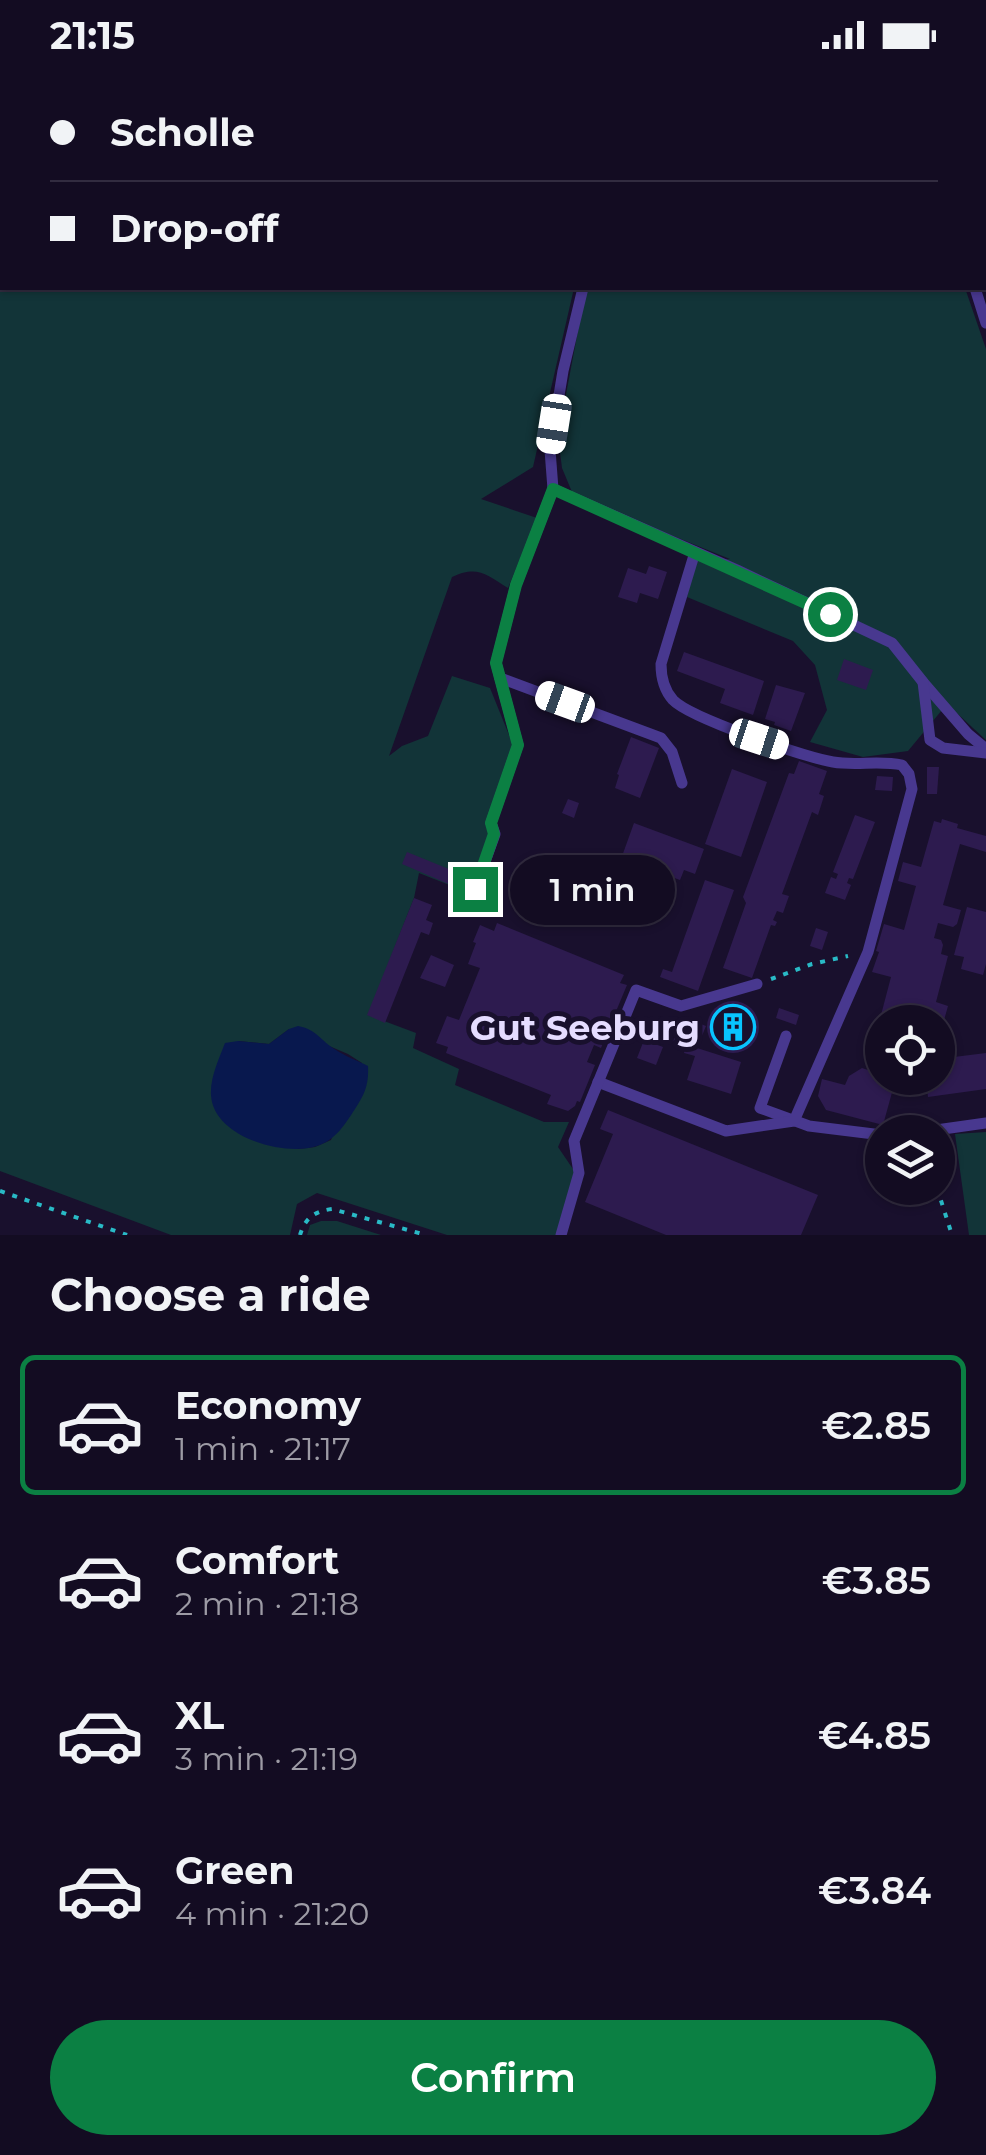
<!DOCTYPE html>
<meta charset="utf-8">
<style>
body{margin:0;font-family:Montserrat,sans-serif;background:#1c152a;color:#f1f3f6;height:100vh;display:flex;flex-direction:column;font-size:38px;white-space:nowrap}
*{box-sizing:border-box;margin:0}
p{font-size:32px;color:#9d9ba5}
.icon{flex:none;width:55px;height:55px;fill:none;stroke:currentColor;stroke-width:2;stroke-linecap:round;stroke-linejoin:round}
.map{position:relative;height:1165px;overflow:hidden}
.side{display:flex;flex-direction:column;background:#130c22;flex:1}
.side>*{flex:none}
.banner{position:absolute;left:0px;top:0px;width:988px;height:220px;box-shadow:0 2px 8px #0004,0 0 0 2px #322c40;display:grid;align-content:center;height:220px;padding:0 50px;background:#130c22}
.tools{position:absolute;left:865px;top:935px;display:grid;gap:20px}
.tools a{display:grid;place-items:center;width:90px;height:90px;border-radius:50%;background:#130c22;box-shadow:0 2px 8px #0004,0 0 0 2px #322c40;font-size:50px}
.end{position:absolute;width:45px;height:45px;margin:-22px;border:12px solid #0b8043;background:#fff;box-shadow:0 0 0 5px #fff}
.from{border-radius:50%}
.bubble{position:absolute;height:70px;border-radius:35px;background:#130c22;box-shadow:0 2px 8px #0004,0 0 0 2px #322c40;font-size:32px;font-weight:600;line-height:70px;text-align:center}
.car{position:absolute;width:30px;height:60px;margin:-30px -15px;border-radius:12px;box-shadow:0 0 8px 2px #0007;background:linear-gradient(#fff 24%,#345 0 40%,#fff 0 76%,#345 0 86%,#fff 0)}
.banner b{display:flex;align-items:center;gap:35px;height:95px;font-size:38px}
.banner b+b{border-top:2px solid #322c40}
.banner i{width:25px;height:25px;background:#f1f3f6}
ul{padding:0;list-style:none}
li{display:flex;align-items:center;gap:30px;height:140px;margin:0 20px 15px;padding:0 30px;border:5px solid transparent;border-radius:15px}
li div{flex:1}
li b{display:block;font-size:38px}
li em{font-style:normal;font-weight:600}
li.on{border-color:#0b8043}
li>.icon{width:90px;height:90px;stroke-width:1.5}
h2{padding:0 50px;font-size:45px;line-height:120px}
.action{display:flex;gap:20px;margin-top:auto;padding:20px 50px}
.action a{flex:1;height:115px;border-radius:60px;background:#0b8043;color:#fff;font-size:40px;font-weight:600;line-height:115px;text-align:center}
.status{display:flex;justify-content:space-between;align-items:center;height:70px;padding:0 50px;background:#130c22;direction:ltr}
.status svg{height:28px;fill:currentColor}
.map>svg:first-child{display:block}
.green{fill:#123438;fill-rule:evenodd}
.water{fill:#08184e}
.building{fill:#2d1b4f}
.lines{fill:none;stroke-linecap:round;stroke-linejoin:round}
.path{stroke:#29bac6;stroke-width:4;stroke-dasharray:5 8;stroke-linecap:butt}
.lane{stroke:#48388f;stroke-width:11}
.route{stroke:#0b8043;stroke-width:12}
.labels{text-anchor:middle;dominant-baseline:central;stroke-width:10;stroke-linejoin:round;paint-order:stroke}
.poi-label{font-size:35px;font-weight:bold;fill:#e5dcff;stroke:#19102d;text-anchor:end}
</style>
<div class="status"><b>21:15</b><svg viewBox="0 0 49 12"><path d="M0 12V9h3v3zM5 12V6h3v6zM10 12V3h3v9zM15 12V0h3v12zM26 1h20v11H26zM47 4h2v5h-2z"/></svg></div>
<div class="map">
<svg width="986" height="1165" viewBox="0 0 986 1165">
<rect width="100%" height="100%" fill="#19102d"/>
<g class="green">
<polygon points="249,0 629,0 628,2 249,2"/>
<polygon points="647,0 912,0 912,2 646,2"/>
<path d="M0,128L2,129V218H574L533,397L481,429L537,448L508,518C486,504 477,495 452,507L389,686L402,676L428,666L452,606L490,618L513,675L490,763L467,822L419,803L414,828L368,945L416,963L413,978L459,999L455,1015L544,1052H569L558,1077L575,1102L557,1165H447L317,1123L297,1134L290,1165H171L0,1101ZM289,959L348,984L362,993L331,1070L315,1077L298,1079L238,971L269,974Z"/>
<polygon points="586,218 965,218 986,279 986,670 947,634 908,681 863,687 810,672 827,640 815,595 793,571 687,527 696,491 730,489 631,449 572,422 562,398 558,367"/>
<polygon points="986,1062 986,1165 969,1165 955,1064"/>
<polygon points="321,1151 337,1151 381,1165 307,1165 310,1155"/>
</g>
<path class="water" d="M298,956C316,959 321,971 336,980C345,986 358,991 368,996C369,1014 365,1024 355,1039C345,1054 336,1070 317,1076C284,1087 213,1067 211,1025C210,1007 219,989 225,973L238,971L269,974L289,959Z"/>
<g class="building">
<polygon points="649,496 667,502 658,529 640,523 637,533 618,527 628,498 646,504"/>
<polygon points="684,582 764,611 753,645 720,633 725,619 677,601"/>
<polygon points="844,589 873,600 866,620 837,610"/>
<polygon points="776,615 805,623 791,661 774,655 775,652 765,649"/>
<polygon points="631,667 659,678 640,728 615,718 619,705 617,704"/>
<polygon points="799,691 827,701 819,724 824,726 818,745 812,742 782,824 789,826 783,843 777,841 773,850 777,852 775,856 771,855 752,908 723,898 746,833 743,827 789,703 794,704"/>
<polygon points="927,697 939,697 937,724 927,724"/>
<polygon points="732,699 767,712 741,787 705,774"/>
<polygon points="877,706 893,707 892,721 875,720"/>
<polygon points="568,729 579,733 574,748 562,743"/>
<polygon points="855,745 875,752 853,809 849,808 847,813 851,815 845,830 825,823 831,807 836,809 838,804 833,802"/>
<polygon points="942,749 958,754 957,758 986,766 986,782 960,774 943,835 961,840 957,854 953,857 938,853 934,868 941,870 943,875 941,884 948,886 936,932 948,936 941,961 938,960 938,952 884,952 886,946 881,945 891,907 872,902 879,882 876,881 884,854 904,860 916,816 898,811 903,792 921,797 934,751 941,753"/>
<polygon points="634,753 704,779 695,804 684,800 680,810 621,789"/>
<polygon points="407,782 461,804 462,801 474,806 467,822 402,794"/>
<polygon points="705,810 734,820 698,921 660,907 663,899 672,902"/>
<polygon points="414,828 432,835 426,850 433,853 429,865 421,862 385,953 367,945"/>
<polygon points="967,837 986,842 986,894 983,905 961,899 964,887 954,885"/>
<polygon points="497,853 624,905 620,913 627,915 612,951 605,949 598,965 605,968 601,978 594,975 587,992 595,995 580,1032 577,1031 575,1036 568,1041 547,1034 551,1025 446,983 448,977 436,973 447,946 459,950 480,898 468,894 476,873 473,872 480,855 494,861"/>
<polygon points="816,858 828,862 822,880 810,876"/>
<polygon points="431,885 454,895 445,917 420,908"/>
<circle cx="733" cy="957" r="26"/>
<polygon points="779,938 799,945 796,955 776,948"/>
<polygon points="683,947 706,956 697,978 741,992 731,1024 687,1010 695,986 684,983 686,975 673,971"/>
<polygon points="881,964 882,1008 896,1008 883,1055 826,1040 818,1026 822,1009 845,1015 849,1006 862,998 871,1001"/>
<polygon points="644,970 663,977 656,995 637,988"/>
<polygon points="986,983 986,1019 928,1027 926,1008 938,1008 938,989"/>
<polygon points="608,1040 818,1125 801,1165 666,1165 585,1132 613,1064 600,1059"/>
</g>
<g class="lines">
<g class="path">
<polyline points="921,0 921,2"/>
<polyline points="771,909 812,894 848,886"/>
<polyline points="937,1118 952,1165"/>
<polyline points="0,1121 127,1165"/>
<path d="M300,1165C305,1148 315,1141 332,1139L426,1165"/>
</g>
<g class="lane">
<polyline points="635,2 636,0"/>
<polyline points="698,2 699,0"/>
<polyline points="975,218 986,253"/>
<polyline points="553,419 737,500 892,573 923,612 968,664 986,679"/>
<polyline points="500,608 661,668 672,682 682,713"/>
<polyline points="923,612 930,670 943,678 986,683"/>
<polyline points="475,819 495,764 491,753 518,675 496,593 516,515 553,419 550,380 563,301 583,218"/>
<polyline points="786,966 760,1038 809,1056 882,1065"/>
<path d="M598,1012L726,1061L794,1051L868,882L912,719L909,704L902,695C879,690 856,696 833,692C805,687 690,648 673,630C664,620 661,607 661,594L695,482"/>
<polyline points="922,1062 986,1053"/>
<polyline points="561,1165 579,1103 574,1071 636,920 681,936 757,914"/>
</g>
</g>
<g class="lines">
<polyline class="route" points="475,819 494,764 491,753 518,675 496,593 516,515 553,419 830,544"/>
</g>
<defs>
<symbol id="building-ring" viewBox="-11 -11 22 22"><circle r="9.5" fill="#19102d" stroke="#08c4ff" stroke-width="1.5"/><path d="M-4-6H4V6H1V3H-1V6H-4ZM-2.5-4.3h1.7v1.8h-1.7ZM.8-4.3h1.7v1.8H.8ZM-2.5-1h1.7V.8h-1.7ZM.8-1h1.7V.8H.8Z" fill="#08c4ff"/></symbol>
</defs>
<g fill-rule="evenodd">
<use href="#building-ring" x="708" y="932" width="50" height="50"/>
</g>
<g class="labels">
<g class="poi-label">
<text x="700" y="957">Gut Seeburg</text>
</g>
</g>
</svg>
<div class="tools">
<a><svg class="icon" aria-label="locate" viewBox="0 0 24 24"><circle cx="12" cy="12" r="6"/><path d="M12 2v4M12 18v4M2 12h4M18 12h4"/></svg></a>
<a><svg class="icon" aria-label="layers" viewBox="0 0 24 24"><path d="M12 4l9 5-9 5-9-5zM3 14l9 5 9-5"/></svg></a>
</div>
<i class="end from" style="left:830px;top:544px"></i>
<i class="end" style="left:475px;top:819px"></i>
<div class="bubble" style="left:510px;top:785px;width:165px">1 min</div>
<i class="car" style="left:554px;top:354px;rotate:189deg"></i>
<i class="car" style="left:565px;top:632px;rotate:290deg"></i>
<i class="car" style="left:759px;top:669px;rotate:108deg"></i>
<div class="banner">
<b><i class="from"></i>Scholle</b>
<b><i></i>Drop-off</b>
</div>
</div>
<section class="side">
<h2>Choose a ride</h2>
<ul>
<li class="on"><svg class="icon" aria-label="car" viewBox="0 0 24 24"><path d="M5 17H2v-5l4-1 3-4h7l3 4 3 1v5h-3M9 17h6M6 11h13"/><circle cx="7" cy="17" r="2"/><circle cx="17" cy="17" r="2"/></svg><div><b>Economy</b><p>1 min · 21:17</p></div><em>€2.85</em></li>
<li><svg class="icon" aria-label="car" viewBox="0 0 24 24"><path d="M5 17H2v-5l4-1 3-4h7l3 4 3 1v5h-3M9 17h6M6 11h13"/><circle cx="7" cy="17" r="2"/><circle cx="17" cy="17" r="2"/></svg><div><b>Comfort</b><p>2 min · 21:18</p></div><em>€3.85</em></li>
<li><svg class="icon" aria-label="car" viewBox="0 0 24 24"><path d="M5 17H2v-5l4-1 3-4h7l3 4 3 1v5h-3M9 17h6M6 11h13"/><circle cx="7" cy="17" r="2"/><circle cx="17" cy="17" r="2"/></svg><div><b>XL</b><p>3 min · 21:19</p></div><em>€4.85</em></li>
<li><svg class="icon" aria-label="car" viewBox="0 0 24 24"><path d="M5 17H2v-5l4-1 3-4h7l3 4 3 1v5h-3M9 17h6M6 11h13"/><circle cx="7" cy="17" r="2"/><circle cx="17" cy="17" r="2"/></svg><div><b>Green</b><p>4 min · 21:20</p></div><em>€3.84</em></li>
</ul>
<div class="action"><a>Confirm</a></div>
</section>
